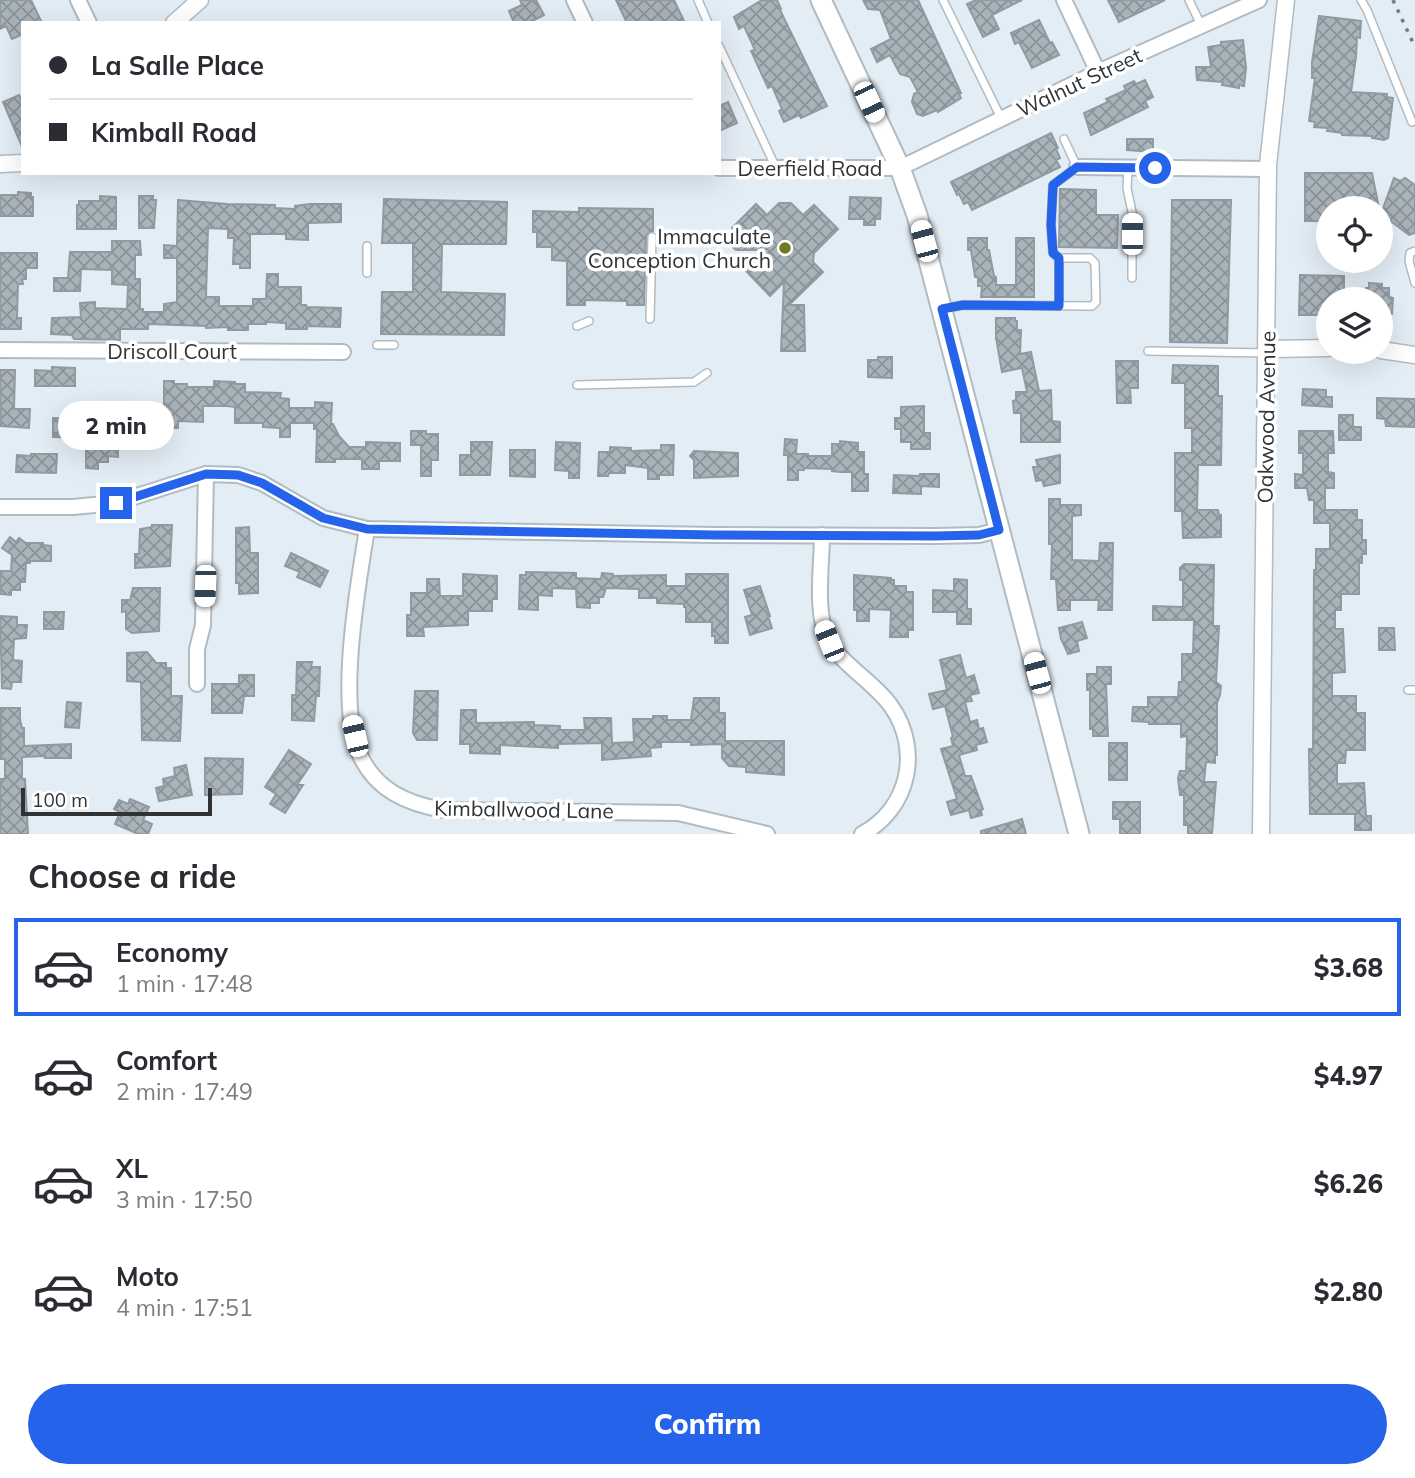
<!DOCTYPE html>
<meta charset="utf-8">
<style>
body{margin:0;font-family:Mulish,sans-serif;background:#f2f2f3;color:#2b2b33;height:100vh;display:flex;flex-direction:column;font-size:26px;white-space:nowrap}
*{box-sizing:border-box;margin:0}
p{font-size:23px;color:#7c7c81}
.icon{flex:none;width:38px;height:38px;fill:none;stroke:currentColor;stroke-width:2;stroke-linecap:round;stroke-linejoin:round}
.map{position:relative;height:834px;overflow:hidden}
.drawer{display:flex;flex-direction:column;background:#fff;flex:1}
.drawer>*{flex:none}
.guide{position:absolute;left:21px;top:21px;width:700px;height:154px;border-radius:0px;box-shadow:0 7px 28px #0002;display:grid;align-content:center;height:154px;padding:0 28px;background:#fff}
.fabs{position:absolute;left:1316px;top:196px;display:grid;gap:14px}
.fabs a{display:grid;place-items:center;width:77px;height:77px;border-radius:50%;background:#fff;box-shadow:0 7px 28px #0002;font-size:35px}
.scale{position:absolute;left:21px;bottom:18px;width:191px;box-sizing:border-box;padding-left:7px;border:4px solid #2f3336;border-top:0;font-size:19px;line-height:24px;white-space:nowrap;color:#2f3336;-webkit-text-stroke:5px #fff;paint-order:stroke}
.end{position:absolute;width:32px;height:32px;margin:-16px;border:9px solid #2563eb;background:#fff;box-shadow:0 0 0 4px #fff}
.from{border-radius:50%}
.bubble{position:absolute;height:49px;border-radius:24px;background:#fff;box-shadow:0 7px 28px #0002;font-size:23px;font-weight:800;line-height:49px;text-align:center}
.car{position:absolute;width:21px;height:42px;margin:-21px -10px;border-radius:9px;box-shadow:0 0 5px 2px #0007;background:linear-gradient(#fff 24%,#345 0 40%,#fff 0 76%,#345 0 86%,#fff 0)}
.guide b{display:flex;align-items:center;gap:24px;height:66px;font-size:26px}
.guide b+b{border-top:2px solid #e1e1e2}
.guide i{width:18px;height:18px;background:#2b2b33}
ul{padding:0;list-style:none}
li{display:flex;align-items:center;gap:21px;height:98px;margin:0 14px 10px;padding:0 14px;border:4px solid transparent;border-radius:0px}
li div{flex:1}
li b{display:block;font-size:26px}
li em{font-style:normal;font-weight:800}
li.active{border-color:#2563eb}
li>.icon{width:63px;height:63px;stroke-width:1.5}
h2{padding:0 28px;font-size:32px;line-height:84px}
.button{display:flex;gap:14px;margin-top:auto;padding:14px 28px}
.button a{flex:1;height:80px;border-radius:42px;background:#2563eb;color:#fff;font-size:28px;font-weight:800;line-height:80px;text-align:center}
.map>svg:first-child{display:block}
.building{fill:url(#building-cross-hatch);stroke:#919aa2;stroke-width:2}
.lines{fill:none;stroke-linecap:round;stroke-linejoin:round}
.service-casing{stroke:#b1bbc2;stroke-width:10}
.minor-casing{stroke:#b1bbc2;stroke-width:18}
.tertiary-casing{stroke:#b1bbc2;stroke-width:19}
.secondary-casing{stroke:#b1bbc2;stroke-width:23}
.service{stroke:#fff;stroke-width:7}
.minor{stroke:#fff;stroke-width:14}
.tertiary{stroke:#fff;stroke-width:16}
.secondary{stroke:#fff;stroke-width:19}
.rail{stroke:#757b80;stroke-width:3.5;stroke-dasharray:3.5 7;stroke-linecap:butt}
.route{stroke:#2563eb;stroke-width:9}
.poi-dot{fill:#737922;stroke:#fff;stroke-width:2.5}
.labels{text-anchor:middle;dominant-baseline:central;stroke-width:7;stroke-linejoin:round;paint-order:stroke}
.street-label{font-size:21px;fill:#2f3336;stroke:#fff}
.poi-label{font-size:21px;fill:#2f3336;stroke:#fff;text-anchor:end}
</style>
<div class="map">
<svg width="1415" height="834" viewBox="0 0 1415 834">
<defs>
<pattern id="building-cross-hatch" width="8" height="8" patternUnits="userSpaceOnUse" patternTransform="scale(1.75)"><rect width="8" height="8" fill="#a9b3ba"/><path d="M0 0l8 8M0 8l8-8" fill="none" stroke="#8a9298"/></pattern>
</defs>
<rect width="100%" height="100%" fill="#e3edf5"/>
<g class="building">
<polygon points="0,0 31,0 42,23 23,23 23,34 12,39 6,26 0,29"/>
<polygon points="520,0 536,0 544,15 530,22 514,23 509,11 522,5"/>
<polygon points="616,0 674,0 685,23 627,23"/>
<polygon points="762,0 777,0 781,9 780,10 827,106 801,118 799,115 784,122 779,111 782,109 772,86 768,88 751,51 755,50 744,26 739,29 734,17"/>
<polygon points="863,0 918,0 961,93 959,94 961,98 938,112 937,110 923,116 917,114 912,102 914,94 918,92 910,77 900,74 890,55 877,62 871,49 891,39 880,10 868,9"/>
<polygon points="976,0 1022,0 992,15 999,29 983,37 967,4"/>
<polygon points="1108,0 1165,0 1119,22"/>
<polygon points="1319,16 1361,21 1360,38 1357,37 1356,57 1351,92 1387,94 1387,97 1393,98 1388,138 1384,140 1372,138 1372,136 1342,135 1342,133 1327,131 1328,128 1314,127 1315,122 1309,121 1315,78 1312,78 1312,62"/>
<polygon points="1039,20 1050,43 1052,42 1059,55 1032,68 1019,42 1015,44 1011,33"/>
<polygon points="1243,40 1246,68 1244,86 1239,85 1239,88 1222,85 1223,82 1197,80 1196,67 1211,67 1208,47 1221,45 1221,42"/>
<polygon points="1145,80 1153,97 1145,101 1148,107 1091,135 1084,113 1108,102 1106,99 1126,90 1124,86 1134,81 1136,84"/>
<polygon points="19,95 23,104 23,149 3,102"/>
<polygon points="728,102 737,123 719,131 719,106"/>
<polygon points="1051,133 1058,148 1056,149 1060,158 1056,160 1060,167 972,210 968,202 964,204 959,194 957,195 951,182"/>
<polygon points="1127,139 1153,139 1153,152 1127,150"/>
<polygon points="1305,173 1372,173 1379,208 1328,208 1328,221 1305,221"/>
<polygon points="1394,178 1400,181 1405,178 1415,185 1415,233 1409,235 1381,214"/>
<polygon points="1060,189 1096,190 1096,215 1118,215 1117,248 1059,247"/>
<polygon points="18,192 31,193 31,197 33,197 33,216 0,216 0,195 18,195"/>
<polygon points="100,196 116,197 116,229 77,229 77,205 79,205 79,201 100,201"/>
<polygon points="139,196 153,196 153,200 156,200 154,228 139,228"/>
<polygon points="850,197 881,198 880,219 875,219 875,225 864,225 864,219 849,219"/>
<polygon points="384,199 507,202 506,244 442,244 441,292 505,294 504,335 381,334 382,292 413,292 413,243 382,243"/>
<polygon points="178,200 227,204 275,205 275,208 295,209 295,206 310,204 341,204 341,222 308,223 308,240 286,239 286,234 250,234 250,268 240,268 240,264 233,264 234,238 228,238 228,229 208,228 206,297 219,297 219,306 253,306 253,299 266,299 267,274 278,274 278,287 301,287 301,305 306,305 307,307 341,308 340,327 307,326 307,329 286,329 286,323 266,322 266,324 248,324 248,330 228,330 228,327 206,328 206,326 148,324 148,329 120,329 120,340 74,339 72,335 51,334 52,318 81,317 80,303 95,302 95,308 127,309 128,285 112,284 112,270 81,269 80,291 54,291 54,278 68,278 70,252 112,252 112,241 140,241 141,255 135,255 135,279 140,279 140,309 143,309 143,312 164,312 164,304 177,302 177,258 164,258 164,245 177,246"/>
<polygon points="1172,200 1231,200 1227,343 1170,342"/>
<polygon points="779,203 791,203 803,215 814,205 838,229 814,253 813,262 823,272 789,305 804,305 805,351 781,351 784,282 770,296 746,271 765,250 736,250 729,244 729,235 733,230 732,228 756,204 767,215"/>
<polygon points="579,208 653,209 653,231 649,232 646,237 644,305 627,305 627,301 585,300 585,305 567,305 567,261 552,260 552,247 537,247 537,232 533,232 533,211 579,212"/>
<polygon points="968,238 987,238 987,250 989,250 994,276 996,277 996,285 1016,285 1016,238 1034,238 1034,297 981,297 982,286 978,286 978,277 975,277 971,250 968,250"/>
<polygon points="0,253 37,253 37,268 26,268 26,279 22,279 23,284 18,284 17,318 21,318 21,329 0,329"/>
<polygon points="1300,275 1344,276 1344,299 1328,299 1328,315 1299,315"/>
<polygon points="1369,283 1382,284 1382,288 1389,288 1389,297 1393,298 1392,314 1381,313 1381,299 1366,298 1366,288 1369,288"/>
<polygon points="996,318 1015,318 1015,321 1017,321 1017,330 1021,330 1020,354 1031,352 1039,391 1051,390 1052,421 1060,422 1060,442 1021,442 1021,413 1014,413 1013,401 1016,400 1016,392 1027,392 1022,368 1002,372 996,338"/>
<polygon points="878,357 892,357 892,378 868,377 868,360 878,360"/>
<polygon points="1116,361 1138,361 1138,388 1130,388 1131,403 1117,403"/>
<polygon points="1173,365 1218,366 1218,396 1222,396 1221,465 1198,465 1197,510 1218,510 1219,515 1221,515 1221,537 1183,538 1182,511 1175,511 1175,453 1192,453 1192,428 1185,428 1185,383 1172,383"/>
<polygon points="52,367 75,368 75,386 35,386 35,370 52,371"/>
<polygon points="0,370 15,370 14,409 30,409 29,428 1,426"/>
<polygon points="164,381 174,381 174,384 187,384 187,387 214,387 214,381 235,382 235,384 245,384 245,392 281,393 280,398 289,399 289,408 315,408 315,402 332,403 331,424 333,424 339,436 349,447 366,447 366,442 400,443 400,461 379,461 379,469 362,469 362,459 335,459 335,462 316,462 317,429 314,429 314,423 290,423 290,437 280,437 280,428 263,427 263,423 235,423 235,407 227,406 203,406 203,422 178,421 178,428 164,428"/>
<polygon points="1303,389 1326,390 1326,397 1332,397 1332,407 1302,405"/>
<polygon points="1377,398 1415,399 1415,427 1386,426 1385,419 1377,418"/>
<polygon points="924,406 924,433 930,433 930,449 911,449 911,442 901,442 901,429 895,429 895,418 901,418 901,407"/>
<polygon points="1339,415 1353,415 1353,427 1361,427 1361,440 1339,440"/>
<polygon points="53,418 106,420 106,434 118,434 118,457 108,456 108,462 98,462 98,469 86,468 86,438 53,437"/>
<rect x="128" y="419" width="25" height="24"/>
<polygon points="411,431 426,431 426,434 438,434 438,460 431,460 431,476 421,476 421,445 411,445"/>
<polygon points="1299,431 1333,431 1334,453 1328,453 1328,472 1334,473 1334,488 1325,488 1325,510 1357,510 1357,520 1362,520 1362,540 1366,540 1366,554 1362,554 1362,563 1359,563 1359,594 1341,594 1341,610 1335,610 1335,629 1343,629 1345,672 1332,673 1332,696 1356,696 1356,713 1365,713 1365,750 1346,750 1345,763 1337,763 1337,784 1364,783 1366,816 1371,816 1371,830 1355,830 1355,814 1310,814 1309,749 1313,749 1314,570 1316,570 1316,549 1330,549 1330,523 1314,523 1314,500 1309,500 1307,488 1295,488 1295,474 1303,475 1303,453 1299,453"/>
<polygon points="785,439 797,440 796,454 808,454 808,456 832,456 832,444 840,444 840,441 858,443 858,452 864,452 864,474 868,474 868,491 852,491 852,472 840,472 832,471 832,469 804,468 804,470 798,470 798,480 788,480 788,455 784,455"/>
<polygon points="471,442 492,442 490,475 460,475 460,455 471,455"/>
<polygon points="556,442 580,443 579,478 569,478 569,471 555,470"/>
<polygon points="661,445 674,445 673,475 659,475 659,479 648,479 648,468 625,465 625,473 609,473 608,476 598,476 599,452 610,452 610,447 631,448 631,451 661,450"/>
<polygon points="510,450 535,450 535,477 510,476"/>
<polygon points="694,451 738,453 738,476 694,478 694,460 690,456"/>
<polygon points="31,454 57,454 56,473 16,472 17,455 31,456"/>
<polygon points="1060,455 1060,483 1044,486 1042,480 1036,481 1033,467 1038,467 1036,460"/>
<polygon points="920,474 939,474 939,487 921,486 921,494 893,493 894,475 920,476"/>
<polygon points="1049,499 1060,499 1060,505 1081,505 1081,515 1072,516 1072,560 1099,561 1100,543 1113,543 1112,610 1098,610 1099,600 1070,600 1070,610 1058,610 1056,579 1051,579 1052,544 1049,544"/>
<polygon points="152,525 172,525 170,566 135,568 135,554 139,554 140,529 152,527"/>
<polygon points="249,527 250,553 258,553 258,593 239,594 239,583 236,583 236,528"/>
<polygon points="10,537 16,542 19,538 26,543 43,543 43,545 51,546 51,561 30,561 30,563 26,563 25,582 20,582 20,590 11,590 11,595 0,594 0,571 11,571 12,555 2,548"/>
<polygon points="291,553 328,571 320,587 297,577 300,572 285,566"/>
<polygon points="1184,564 1214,565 1213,626 1219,626 1216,682 1221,686 1220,695 1217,703 1217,755 1215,755 1215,763 1206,762 1204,782 1216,782 1212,834 1188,834 1188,825 1184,825 1184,795 1180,795 1178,778 1180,771 1186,771 1187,736 1181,737 1181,724 1149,724 1149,722 1132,721 1133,707 1148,707 1148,697 1178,697 1179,682 1182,682 1182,654 1193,654 1194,620 1153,620 1153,606 1183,607 1183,580 1180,580 1180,568"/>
<polygon points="526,572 576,573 576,578 601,579 602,573 613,574 613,576 666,575 666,586 686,586 686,574 728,574 728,643 715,643 715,636 712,636 712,622 686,622 686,607 684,607 684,604 657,603 657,598 639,598 639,589 606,588 603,597 599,597 599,603 590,603 590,608 577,607 576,589 552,588 552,596 538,595 538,610 519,609 520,575 526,575"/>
<polygon points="463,574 497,576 497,599 492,599 492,611 468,611 468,625 423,627 424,636 407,636 407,615 411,615 411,593 427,593 427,579 439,579 440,596 463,596"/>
<polygon points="854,575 891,578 891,580 894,580 894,586 906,586 906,592 913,592 913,630 908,630 908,637 890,637 891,610 869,609 869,621 857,621 857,610 854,610"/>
<polygon points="954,579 967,580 967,609 971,609 971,624 957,624 957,612 933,612 933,590 954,591"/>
<polygon points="760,586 770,616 768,616 772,628 750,635 745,617 752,615 744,590"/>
<polygon points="133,588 160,588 159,631 132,633 126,629 126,611 122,612 122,600 130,600"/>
<polygon points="44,612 64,612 63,629 44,629"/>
<polygon points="0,616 17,617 17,625 27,625 26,638 14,639 13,660 22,661 21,682 12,682 11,689 2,688"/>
<polygon points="1082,622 1087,638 1077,641 1079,651 1068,654 1061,639 1059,628"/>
<polygon points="1379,628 1394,628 1395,650 1379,650"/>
<polygon points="147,652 156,663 166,663 166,668 171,668 171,696 182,696 180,741 142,740 141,682 127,681 127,653"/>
<polygon points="960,655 966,678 974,675 979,693 970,695 972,701 965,702 970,722 977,720 979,729 983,728 987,742 976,745 977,750 959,755 965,776 971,776 983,809 981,810 982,815 971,818 969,810 951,815 947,802 957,799 941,749 953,746 951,738 953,737 945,706 933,709 929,694 947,690 940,660"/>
<polygon points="297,662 312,662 311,667 320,667 319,696 316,696 314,721 292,720 292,695 296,695"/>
<polygon points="1097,667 1111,667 1111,684 1106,684 1108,736 1093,736 1093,729 1090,729 1090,690 1087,690 1087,674 1097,674"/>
<polygon points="239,675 254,675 254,696 244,696 242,713 212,713 212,684 239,684"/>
<polygon points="415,691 438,691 437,740 417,740 413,733"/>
<polygon points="694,698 719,698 719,713 725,713 725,741 784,741 784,775 746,772 746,767 729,766 722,758 722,744 691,745 691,742 661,742 661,747 650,748 651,756 602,760 602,743 558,744 558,748 500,745 500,754 470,753 470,744 460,744 461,710 476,710 476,723 534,722 534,725 560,726 560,730 585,730 584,718 611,718 612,743 634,742 633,719 653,719 653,716 667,716 667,720 691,720"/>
<polygon points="67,702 81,703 79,728 65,727"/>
<polygon points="1,708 20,708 20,719 22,728 24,728 24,746 71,744 71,758 45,758 45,756 22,757 22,779 25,779 28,834 0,834 0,779 5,779 5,759 1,759"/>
<rect x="1109" y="743" width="18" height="37"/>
<polygon points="289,750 311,764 297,785 303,785 285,813 270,804 276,794 265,787"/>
<polygon points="205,758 243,759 242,794 205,795"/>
<polygon points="186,765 192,795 159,801 156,788 164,786 163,779 175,776 174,768"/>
<polygon points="130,799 149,807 143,820 152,824 148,834 138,834 115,824 120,812 114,809 119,800 128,804"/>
<polygon points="1113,802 1140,802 1140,834 1120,834 1120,819 1113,819"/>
<polygon points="1022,819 1026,834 981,834 981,831"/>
</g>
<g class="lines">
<defs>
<g id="service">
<polyline points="698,0 708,23"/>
<polyline points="943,0 1001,118"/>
<polyline points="1189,0 1201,25"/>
<polyline points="1361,0 1367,10 1412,122"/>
<polyline points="719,46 776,168"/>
<polyline points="1128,168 1127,188 1132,212 1132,278"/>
<polyline points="367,246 367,273"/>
<polyline points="1415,251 1410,253 1409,261 1415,283"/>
<polyline points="1059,258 1059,306"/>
<polyline points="942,309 963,305 1092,306 1096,302 1095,263 1090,258 1059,258 1053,253 1051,225 1053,185 1077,167 1064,139"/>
<polyline points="650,319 652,237"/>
<polyline points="577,326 589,321"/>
<polyline points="377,345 394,345"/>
<polyline points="1148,351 1267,353"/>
<polyline points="577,385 694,382 707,373"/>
<polyline points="1408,690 1415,690"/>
</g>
<g id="minor">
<polyline points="78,0 89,23"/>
<polyline points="574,0 585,23"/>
<polyline points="1064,0 1098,72"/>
<polyline points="1077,167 1268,169"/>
<polyline points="719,168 900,168 1098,72 1259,0"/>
<polyline points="0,350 343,352"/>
<polyline points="0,507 73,507 115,503 206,474 238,475 262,483 323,518 367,529 715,535 936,536 979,535 999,530"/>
<path d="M367,529C358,585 337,702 359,753C375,790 407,804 444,810L678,813L767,834"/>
<path d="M822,535C822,565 814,614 829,641C843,666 874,682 891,706C922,750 909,809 862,834"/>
<polyline points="197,684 197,649 203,625 206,474"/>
</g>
<g id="tertiary">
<polyline points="174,23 200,0"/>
<polyline points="0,164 23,163"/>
<polyline points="1267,349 1328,348"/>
<polyline points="1381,350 1415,355"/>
<polyline points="1261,834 1268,165 1286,0"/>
</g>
<polyline id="secondary" points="821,0 900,168 917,215 1079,834"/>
</defs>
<use href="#service" class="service-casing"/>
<use href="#minor" class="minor-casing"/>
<use href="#tertiary" class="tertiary-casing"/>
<use href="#secondary" class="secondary-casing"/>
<use href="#service" class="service"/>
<use href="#minor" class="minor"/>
<use href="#tertiary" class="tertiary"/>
<use href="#secondary" class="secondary"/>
<polyline class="rail" points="1393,0 1415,47"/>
</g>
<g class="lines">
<polyline class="route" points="116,503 206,474 238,475 262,483 323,518 367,529 715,535 936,536 979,535 999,530 942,309 963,305 1059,306 1059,258 1053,253 1051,225 1053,185 1077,167 1155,168"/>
</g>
<circle class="poi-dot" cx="785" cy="248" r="7"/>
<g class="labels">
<g class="street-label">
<text transform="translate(1079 82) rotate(-25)">Walnut Street</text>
<text x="810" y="168">Deerfield Road</text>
<text x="172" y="351">Driscoll Court</text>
<text transform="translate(1266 417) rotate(-89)">Oakwood Avenue</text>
<text transform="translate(524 809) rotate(1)">Kimballwood Lane</text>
</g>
<g class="poi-label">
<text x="771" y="236">Immaculate<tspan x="771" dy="24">Conception Church</tspan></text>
</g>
</g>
</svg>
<div class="fabs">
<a><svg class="icon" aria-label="locate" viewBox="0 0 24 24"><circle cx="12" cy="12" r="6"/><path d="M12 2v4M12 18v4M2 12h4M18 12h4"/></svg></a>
<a><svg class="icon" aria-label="layers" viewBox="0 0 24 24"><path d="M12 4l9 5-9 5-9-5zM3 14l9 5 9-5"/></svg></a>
</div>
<div class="scale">100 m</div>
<i class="end from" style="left:1155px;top:168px"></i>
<i class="end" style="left:116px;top:503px"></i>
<div class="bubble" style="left:58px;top:401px;width:116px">2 min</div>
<i class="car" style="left:869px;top:102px;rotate:155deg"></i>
<i class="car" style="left:1132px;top:234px;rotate:0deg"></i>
<i class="car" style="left:924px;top:241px;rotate:345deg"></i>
<i class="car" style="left:205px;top:586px;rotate:182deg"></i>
<i class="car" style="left:829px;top:641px;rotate:338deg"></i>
<i class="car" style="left:1037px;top:673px;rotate:345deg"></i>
<i class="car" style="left:355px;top:736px;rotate:347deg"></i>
<div class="guide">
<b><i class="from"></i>La Salle Place</b>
<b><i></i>Kimball Road</b>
</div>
</div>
<section class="drawer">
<h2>Choose a ride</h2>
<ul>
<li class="active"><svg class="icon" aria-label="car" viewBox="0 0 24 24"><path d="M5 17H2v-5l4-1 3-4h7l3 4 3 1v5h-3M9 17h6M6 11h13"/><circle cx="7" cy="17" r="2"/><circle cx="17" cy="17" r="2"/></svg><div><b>Economy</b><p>1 min · 17:48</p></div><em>$3.68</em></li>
<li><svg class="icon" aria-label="car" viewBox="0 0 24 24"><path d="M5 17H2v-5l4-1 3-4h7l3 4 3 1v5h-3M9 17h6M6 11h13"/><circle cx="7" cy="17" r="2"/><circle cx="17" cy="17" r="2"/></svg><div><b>Comfort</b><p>2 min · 17:49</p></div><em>$4.97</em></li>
<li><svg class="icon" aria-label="car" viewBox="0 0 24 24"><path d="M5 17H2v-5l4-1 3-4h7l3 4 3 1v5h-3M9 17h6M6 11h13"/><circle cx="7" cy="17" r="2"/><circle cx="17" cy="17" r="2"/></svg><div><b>XL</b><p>3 min · 17:50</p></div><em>$6.26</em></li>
<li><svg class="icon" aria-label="car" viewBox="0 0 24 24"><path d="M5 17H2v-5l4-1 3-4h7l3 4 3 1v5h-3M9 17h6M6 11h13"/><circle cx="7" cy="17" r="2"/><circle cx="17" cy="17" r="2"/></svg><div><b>Moto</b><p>4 min · 17:51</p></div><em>$2.80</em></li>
</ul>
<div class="button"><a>Confirm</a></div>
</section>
